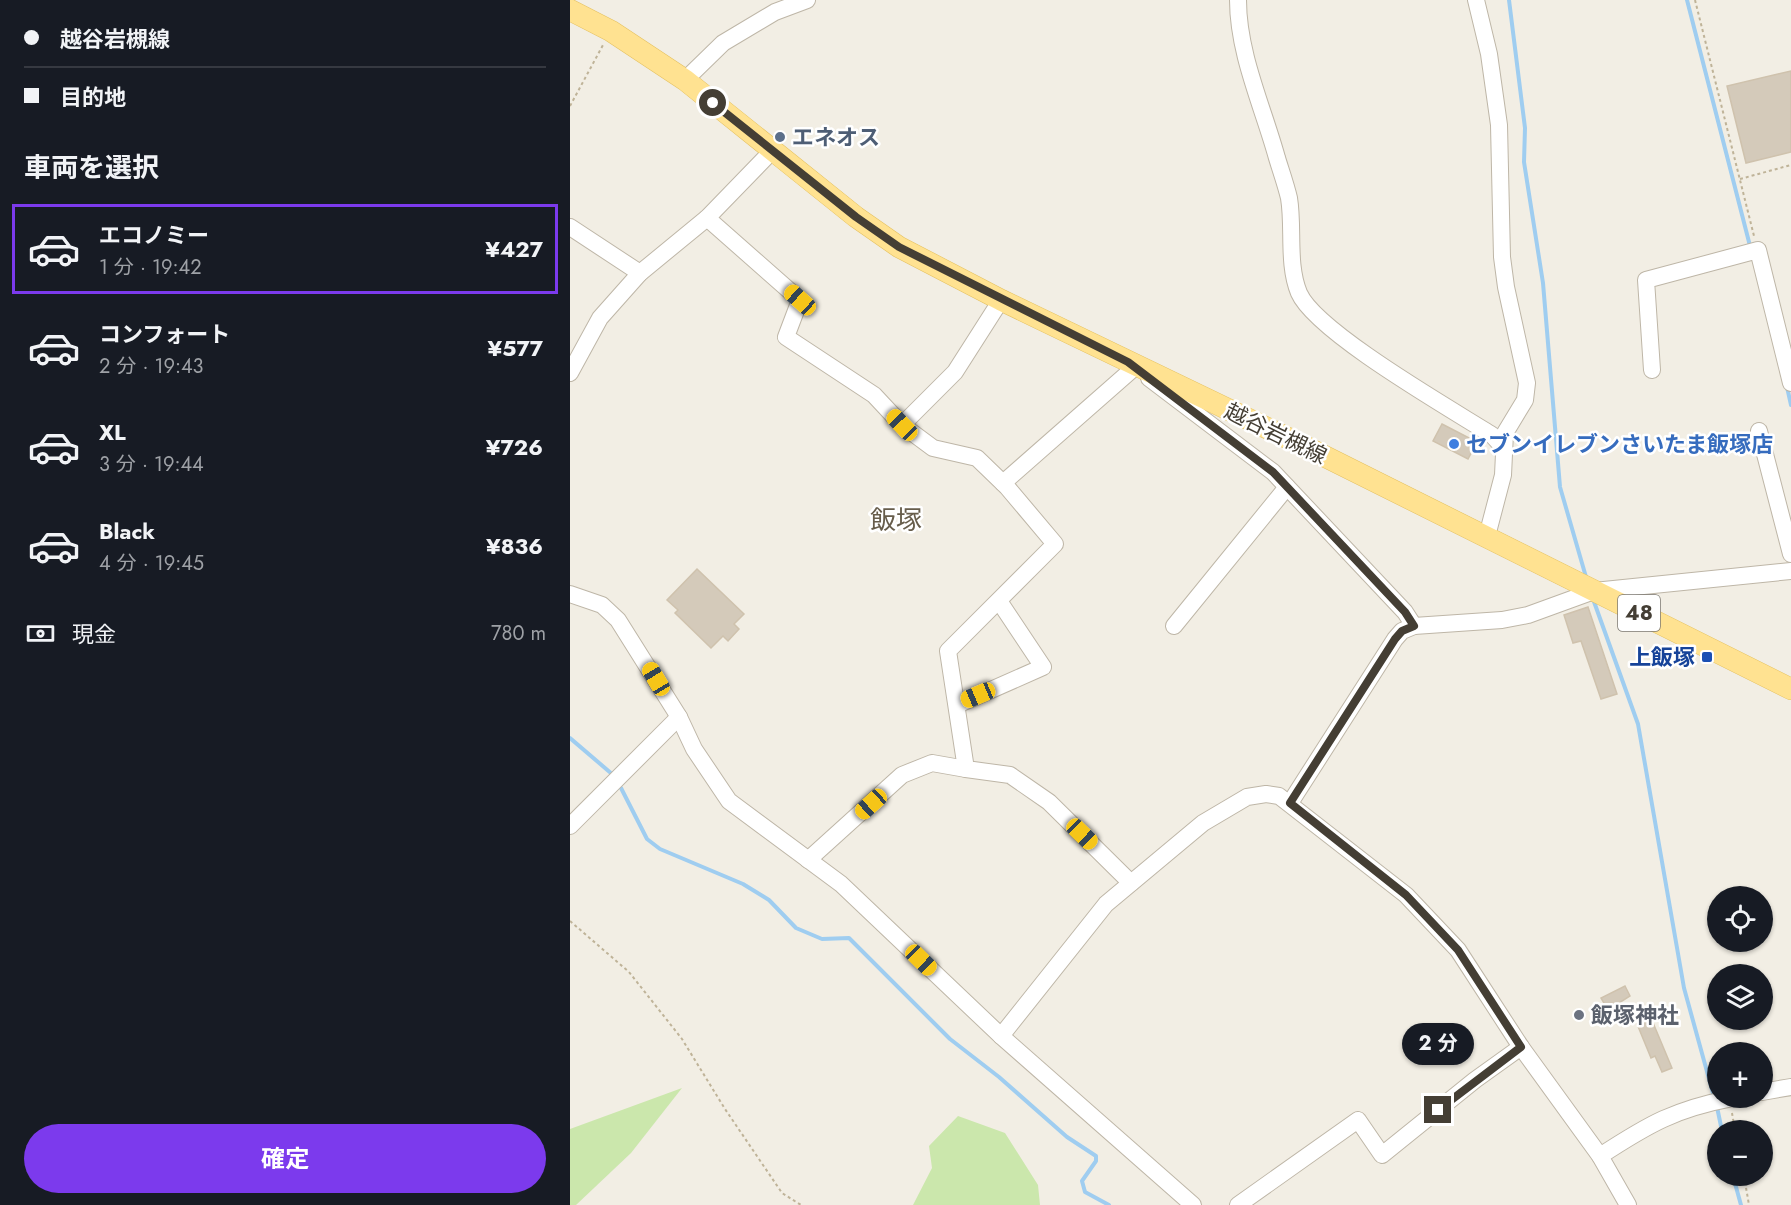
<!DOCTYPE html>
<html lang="ja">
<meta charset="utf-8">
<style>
body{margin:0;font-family:Jost,"Noto Sans JP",sans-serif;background:#242831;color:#f1f3f6;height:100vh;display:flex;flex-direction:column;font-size:22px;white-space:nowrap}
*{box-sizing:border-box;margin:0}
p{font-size:20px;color:#9ea1a6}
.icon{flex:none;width:33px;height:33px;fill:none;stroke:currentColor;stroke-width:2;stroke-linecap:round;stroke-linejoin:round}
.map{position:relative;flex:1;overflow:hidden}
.details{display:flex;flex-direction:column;background:#171b24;width:570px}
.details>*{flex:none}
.banner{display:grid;align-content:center;height:132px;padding:0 24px;background:#171b24}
.tools{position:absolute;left:1137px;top:886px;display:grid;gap:12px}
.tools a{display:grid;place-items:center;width:66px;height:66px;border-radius:50%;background:#171b24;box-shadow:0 2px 4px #0004;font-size:30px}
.end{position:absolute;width:27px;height:27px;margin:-14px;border:8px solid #443e34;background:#fff;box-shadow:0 0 0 3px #fff}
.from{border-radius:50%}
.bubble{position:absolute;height:42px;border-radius:21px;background:#171b24;box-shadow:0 2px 4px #0004;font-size:20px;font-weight:700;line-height:42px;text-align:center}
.car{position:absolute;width:18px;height:36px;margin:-18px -9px;border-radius:8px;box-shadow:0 0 4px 2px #0007;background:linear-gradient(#f5c518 24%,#345 0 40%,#f5c518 0 76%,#345 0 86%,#f5c518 0)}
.banner b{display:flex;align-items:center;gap:21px;height:57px;font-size:22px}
.banner b+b{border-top:2px solid #363941}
.banner i{width:15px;height:15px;background:#f1f3f6}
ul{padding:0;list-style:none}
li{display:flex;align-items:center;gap:18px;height:90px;margin:0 12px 9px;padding:0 12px;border:3px solid transparent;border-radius:0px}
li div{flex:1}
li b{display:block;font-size:22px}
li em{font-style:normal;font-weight:700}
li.active{border-color:#7c3aed}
li>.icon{width:54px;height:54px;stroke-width:1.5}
h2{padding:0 24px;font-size:27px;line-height:72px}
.pay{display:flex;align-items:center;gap:15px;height:66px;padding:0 24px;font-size:22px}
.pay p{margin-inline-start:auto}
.cta{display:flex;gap:12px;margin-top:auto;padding:12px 24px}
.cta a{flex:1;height:69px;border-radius:36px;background:#7c3aed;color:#fff;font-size:24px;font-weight:700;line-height:69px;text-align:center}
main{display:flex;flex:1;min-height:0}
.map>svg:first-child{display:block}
.green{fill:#cbe7ac}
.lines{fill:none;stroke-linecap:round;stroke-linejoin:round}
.stream{stroke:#9fcdf0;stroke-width:4}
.building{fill:#d4caba;stroke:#cfc2ad;stroke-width:1.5}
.minor-casing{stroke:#beb6a7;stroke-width:18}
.major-casing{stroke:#e4c060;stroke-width:22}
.path{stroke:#bfb398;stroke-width:2;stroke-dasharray:3 3;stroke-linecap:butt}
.minor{stroke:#fff;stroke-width:16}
.major{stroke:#ffe291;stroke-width:21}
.route{stroke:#443e34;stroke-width:8}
.service-dot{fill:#5c6f8a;stroke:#fff;stroke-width:2}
.shop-dot{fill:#3f7fe0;stroke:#fff;stroke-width:2}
.transit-dot{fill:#1a4fb4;stroke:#fff;stroke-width:2}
.worship-dot{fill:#6b7280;stroke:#fff;stroke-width:2}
.labels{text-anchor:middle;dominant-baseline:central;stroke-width:5;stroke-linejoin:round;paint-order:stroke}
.shield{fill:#fff;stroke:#7c7871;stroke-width:1.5}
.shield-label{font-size:21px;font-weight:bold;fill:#443e34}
.service-label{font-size:22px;font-weight:bold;fill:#4e5e75;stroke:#fff;text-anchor:start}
.street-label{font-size:22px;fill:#443e34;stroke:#fff}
.shop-label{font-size:22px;font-weight:bold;fill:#366cbe;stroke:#fff;text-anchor:start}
.transit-label{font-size:22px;font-weight:bold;fill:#164399;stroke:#fff;text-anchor:end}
.worship-label{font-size:22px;font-weight:bold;fill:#5b616d;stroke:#fff;text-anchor:start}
.quarter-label{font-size:26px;fill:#675d4b;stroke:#fff}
</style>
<main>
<section class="details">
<div class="banner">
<b><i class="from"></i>越谷岩槻線</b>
<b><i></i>目的地</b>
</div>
<h2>車両を選択</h2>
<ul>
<li class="active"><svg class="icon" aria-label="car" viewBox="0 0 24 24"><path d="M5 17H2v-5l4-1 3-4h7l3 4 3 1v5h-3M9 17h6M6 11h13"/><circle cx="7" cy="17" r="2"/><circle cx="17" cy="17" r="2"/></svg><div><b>エコノミー</b><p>1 分 · 19:42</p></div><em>¥427</em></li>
<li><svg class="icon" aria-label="car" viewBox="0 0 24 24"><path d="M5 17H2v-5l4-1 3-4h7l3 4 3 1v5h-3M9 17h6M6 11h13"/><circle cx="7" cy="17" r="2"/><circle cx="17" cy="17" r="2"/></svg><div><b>コンフォート</b><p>2 分 · 19:43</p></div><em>¥577</em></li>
<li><svg class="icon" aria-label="car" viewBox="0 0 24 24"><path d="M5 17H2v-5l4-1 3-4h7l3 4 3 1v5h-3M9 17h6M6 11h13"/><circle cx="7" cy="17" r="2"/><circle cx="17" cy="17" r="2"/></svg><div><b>XL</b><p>3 分 · 19:44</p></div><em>¥726</em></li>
<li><svg class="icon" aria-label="car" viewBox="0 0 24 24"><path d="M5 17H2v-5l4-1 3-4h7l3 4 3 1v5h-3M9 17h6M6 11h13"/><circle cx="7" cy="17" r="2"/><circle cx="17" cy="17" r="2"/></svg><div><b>Black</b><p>4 分 · 19:45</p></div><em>¥836</em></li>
</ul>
<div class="pay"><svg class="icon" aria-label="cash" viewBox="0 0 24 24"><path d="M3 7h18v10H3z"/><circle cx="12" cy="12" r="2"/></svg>現金<p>780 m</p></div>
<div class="cta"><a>確定</a></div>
</section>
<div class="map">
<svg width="1221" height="1205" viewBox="0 0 1221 1205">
<rect width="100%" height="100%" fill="#f2eee4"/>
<g class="green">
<polygon points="112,1088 61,1153 6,1205 0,1205 0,1129"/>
<polygon points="388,1116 435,1133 468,1185 470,1205 343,1205 362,1168 359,1146"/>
</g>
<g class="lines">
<g class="stream">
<polyline points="939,0 955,128 954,162 973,283 990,487 1016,577"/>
<polyline points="1117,0 1180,246"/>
<polyline points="1217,387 1221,405"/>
<polyline points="1023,599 1068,724 1114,988 1144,1097"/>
<polyline points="0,738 42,774"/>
<polyline points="51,788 77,839 90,849 173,884 199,900 226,928 252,939 279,938 380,1039 429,1077 497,1137 526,1156 526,1161 512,1181 515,1192 539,1205"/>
<polyline points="1147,1107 1152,1131"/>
<polyline points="1163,1176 1171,1205"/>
</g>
</g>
<g class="building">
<polygon points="1221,71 1221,152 1176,163 1157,86"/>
<polygon points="872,424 907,442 898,459 863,441"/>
<polygon points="127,569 174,614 164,624 169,629 158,641 153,636 141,648 105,613 108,610 97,600"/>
<polygon points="1018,607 1047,694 1031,699 1011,641 1003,643 994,615"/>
<polygon points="1055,986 1060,996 1038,1010 1031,998"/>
<polygon points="1081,1018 1102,1068 1092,1072 1085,1056 1081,1058 1067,1024"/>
</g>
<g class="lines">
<defs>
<g id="minor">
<path d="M668,0C668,54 693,107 707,158C711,171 716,185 719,198C724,228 717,264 729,293C746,332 881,409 922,435L933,447"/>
<polyline points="906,0 919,54 929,125 932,257 936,287 957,383 955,400 935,433 933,475 917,536"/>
<polyline points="115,80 153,43 205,12 237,0"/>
<polyline points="137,218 230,300 216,337 304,395 332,425 363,448 407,458 437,487 485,544 378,651 396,769 440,775 479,802 561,883"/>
<polyline points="0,227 70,273"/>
<polyline points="1082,370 1076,280 1188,250 1221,383"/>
<polyline points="0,373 30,318 70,273 137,218 203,150"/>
<polyline points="579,378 703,472 835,612 844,626"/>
<polyline points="332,425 385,372 431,300"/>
<polyline points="1189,431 1221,554"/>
<polyline points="433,483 565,367"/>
<polyline points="0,594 32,605 48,620 109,717 124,749 159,801 271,884 431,1036 623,1205"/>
<polyline points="604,626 717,487"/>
<polyline points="387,705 473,667 429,601"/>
<polyline points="720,803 825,639 832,631 844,626 932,620 958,615 1024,591 1221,571"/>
<polyline points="0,826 109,717"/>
<polyline points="238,860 332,775 362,763 396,769"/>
<polyline points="431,1036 536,904 633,823 677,797 696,794 709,796 836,895 888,950 951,1047 1030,1156 1058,1205"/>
<polyline points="1192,1092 1221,1087"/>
<path d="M1030,1156C1079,1124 1105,1109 1163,1098"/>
<polyline points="668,1205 788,1120 812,1155 905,1080 951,1047"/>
</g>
<polyline id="major" points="0,10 41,31 115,80 286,217 329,247 431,300 730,444 1221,689"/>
</defs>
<use href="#minor" class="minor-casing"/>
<use href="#major" class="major-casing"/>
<g class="path">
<polyline points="1125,0 1184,236"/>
<polyline points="0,106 33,45"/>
<polyline points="1170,179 1221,165"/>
<polyline points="0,921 59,972 112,1039 155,1109 212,1193 231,1205"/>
<polyline points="1162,1113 1165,1131"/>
<polyline points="1174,1176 1179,1205"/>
</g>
<use href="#minor" class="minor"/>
<use href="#major" class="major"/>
</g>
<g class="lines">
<polyline class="route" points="143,103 286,217 329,247 558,362 703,472 835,612 844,626 832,631 825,639 720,803 836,895 888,950 951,1047 868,1110"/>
</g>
<circle class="service-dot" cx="210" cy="137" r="6"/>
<circle class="shop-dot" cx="884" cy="444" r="6"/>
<rect class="transit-dot" x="1131" y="651" width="12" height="12" rx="3"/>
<circle class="worship-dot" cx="1009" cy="1015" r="6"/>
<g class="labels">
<rect class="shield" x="1048" y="595" width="42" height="36" rx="4.5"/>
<g class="shield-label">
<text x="1069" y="613">48</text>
</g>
<g class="service-label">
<text x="222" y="137">エネオス</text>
</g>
<g class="street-label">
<text transform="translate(706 433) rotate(26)">越谷岩槻線</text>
</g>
<g class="shop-label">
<text x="896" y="444">セブンイレブンさいたま飯塚店</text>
</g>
<g class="transit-label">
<text x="1125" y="657">上飯塚</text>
</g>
<g class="worship-label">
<text x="1021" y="1015">飯塚神社</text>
</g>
<g class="quarter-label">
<text x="326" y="520">飯塚</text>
</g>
</g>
</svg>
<div class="tools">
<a><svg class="icon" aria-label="locate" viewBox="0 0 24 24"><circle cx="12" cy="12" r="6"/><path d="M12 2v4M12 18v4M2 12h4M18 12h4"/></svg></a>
<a><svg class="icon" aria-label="layers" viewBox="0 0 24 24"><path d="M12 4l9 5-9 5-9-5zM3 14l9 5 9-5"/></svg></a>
<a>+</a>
<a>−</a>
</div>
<i class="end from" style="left:143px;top:103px"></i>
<i class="end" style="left:868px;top:1110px"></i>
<div class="bubble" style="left:832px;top:1023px;width:72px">2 分</div>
<i class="car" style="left:230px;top:300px;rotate:312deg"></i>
<i class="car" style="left:332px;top:425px;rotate:316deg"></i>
<i class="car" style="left:86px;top:679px;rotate:329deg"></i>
<i class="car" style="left:408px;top:695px;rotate:247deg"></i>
<i class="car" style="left:301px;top:804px;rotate:228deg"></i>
<i class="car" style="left:512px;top:834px;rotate:134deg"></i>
<i class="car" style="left:351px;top:960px;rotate:134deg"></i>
</div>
</main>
